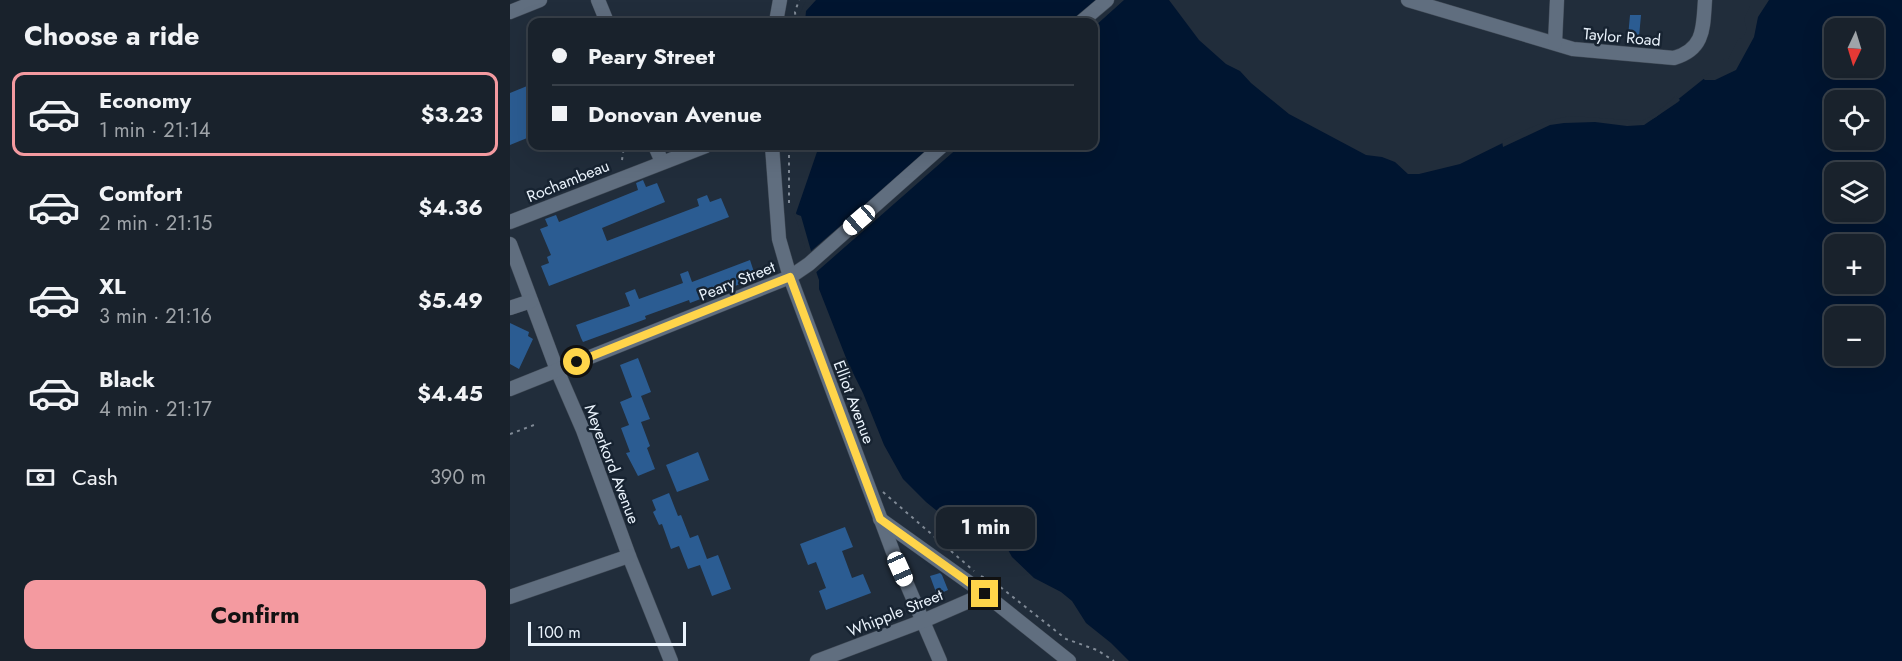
<!DOCTYPE html>
<meta charset="utf-8">
<style>
body{margin:0;font-family:Jost,sans-serif;background:#222a34;color:#f1f3f6;height:100vh;display:flex;flex-direction:column;font-size:22px;white-space:nowrap}
*{box-sizing:border-box;margin:0}
p{font-size:20px;color:#9fa4a9}
.icon{flex:none;width:33px;height:33px;fill:none;stroke:currentColor;stroke-width:2;stroke-linecap:round;stroke-linejoin:round}
.map{position:relative;flex:1;overflow:hidden}
.sheet{display:flex;flex-direction:column;background:#19222c;width:510px}
.sheet>*{flex:none}
.top-card{position:absolute;left:18px;top:18px;width:570px;height:132px;border-radius:12px;box-shadow:0 6px 24px #0002,0 0 0 2px #373f48;display:grid;align-content:center;height:132px;padding:0 24px;background:#19222c}
.needle{width:39px;rotate:184deg}
.tools{position:absolute;left:1314px;top:18px;display:grid;gap:12px}
.tools a{display:grid;place-items:center;width:60px;height:60px;border-radius:12px;background:#19222c;box-shadow:0 6px 24px #0002,0 0 0 2px #373f48;font-size:30px}
.scale{position:absolute;left:18px;bottom:15px;width:158px;box-sizing:border-box;padding-left:6px;border:3px solid #eaf3fc;border-top:0;font-size:16px;line-height:21px;white-space:nowrap;color:#eaf3fc;-webkit-text-stroke:4px #172331;paint-order:stroke}
.end{position:absolute;width:27px;height:27px;margin:-14px;border:8px solid #ffd54a;background:#111;box-shadow:0 0 0 3px #111}
.from{border-radius:50%}
.bubble{position:absolute;height:42px;border-radius:12px;background:#19222c;box-shadow:0 6px 24px #0002,0 0 0 2px #373f48;font-size:20px;font-weight:700;line-height:42px;text-align:center}
.car{position:absolute;width:18px;height:36px;margin:-18px -9px;border-radius:8px;box-shadow:0 0 4px 2px #0007;background:linear-gradient(#fff 24%,#345 0 40%,#fff 0 76%,#345 0 86%,#fff 0)}
.top-card b{display:flex;align-items:center;gap:21px;height:57px;font-size:22px}
.top-card b+b{border-top:2px solid #373f48}
.top-card i{width:15px;height:15px;background:#f1f3f6}
ul{padding:0;list-style:none}
li{display:flex;align-items:center;gap:18px;height:84px;margin:0 12px 9px;padding:0 12px;border:3px solid transparent;border-radius:12px}
li div{flex:1}
li b{display:block;font-size:22px}
li em{font-style:normal;font-weight:700}
li.current{border-color:#f49aa0}
li>.icon{width:54px;height:54px;stroke-width:1.5}
h2{padding:0 24px;font-size:27px;line-height:72px}
.pay{display:flex;align-items:center;gap:15px;height:66px;padding:0 24px;font-size:22px}
.pay p{margin-inline-start:auto}
.primary-button{display:flex;gap:12px;margin-top:auto;padding:12px 24px}
.primary-button a{flex:1;height:69px;border-radius:12px;background:#f49aa0;color:#111;font-size:24px;font-weight:700;line-height:69px;text-align:center}
main{display:flex;flex:1;min-height:0}
.map>svg:first-child{display:block}
.water{fill:#001530;fill-rule:evenodd}
.pier{fill:#212d3b}
.building{fill:#2b5c92}
.lines{fill:none;stroke-linecap:round;stroke-linejoin:round}
.minor-casing{stroke:#404a56;stroke-width:15}
.path{stroke:#808a96;stroke-width:2;stroke-dasharray:3 4.5;stroke-linecap:butt}
.minor{stroke:#606e7f;stroke-width:14}
.route{stroke:#ffd54a;stroke-width:8}
.labels{text-anchor:middle;dominant-baseline:central;stroke-width:5;stroke-linejoin:round;paint-order:stroke}
.street-label{font-size:16px;fill:#eaf3fc;stroke:#172331}
</style>
<main>
<section class="sheet">
<h2>Choose a ride</h2>
<ul>
<li class="current"><svg class="icon" aria-label="car" viewBox="0 0 24 24"><path d="M5 17H2v-5l4-1 3-4h7l3 4 3 1v5h-3M9 17h6M6 11h13"/><circle cx="7" cy="17" r="2"/><circle cx="17" cy="17" r="2"/></svg><div><b>Economy</b><p>1 min · 21:14</p></div><em>$3.23</em></li>
<li><svg class="icon" aria-label="car" viewBox="0 0 24 24"><path d="M5 17H2v-5l4-1 3-4h7l3 4 3 1v5h-3M9 17h6M6 11h13"/><circle cx="7" cy="17" r="2"/><circle cx="17" cy="17" r="2"/></svg><div><b>Comfort</b><p>2 min · 21:15</p></div><em>$4.36</em></li>
<li><svg class="icon" aria-label="car" viewBox="0 0 24 24"><path d="M5 17H2v-5l4-1 3-4h7l3 4 3 1v5h-3M9 17h6M6 11h13"/><circle cx="7" cy="17" r="2"/><circle cx="17" cy="17" r="2"/></svg><div><b>XL</b><p>3 min · 21:16</p></div><em>$5.49</em></li>
<li><svg class="icon" aria-label="car" viewBox="0 0 24 24"><path d="M5 17H2v-5l4-1 3-4h7l3 4 3 1v5h-3M9 17h6M6 11h13"/><circle cx="7" cy="17" r="2"/><circle cx="17" cy="17" r="2"/></svg><div><b>Black</b><p>4 min · 21:17</p></div><em>$4.45</em></li>
</ul>
<div class="pay"><svg class="icon" aria-label="cash" viewBox="0 0 24 24"><path d="M3 7h18v10H3z"/><circle cx="12" cy="12" r="2"/></svg>Cash<p>390 m</p></div>
<div class="primary-button"><a>Confirm</a></div>
</section>
<div class="map">
<svg width="1392" height="661" viewBox="0 0 1392 661">
<rect width="100%" height="100%" fill="#212d3b"/>
<path class="water" d="M299,0H659L689,40L716,64L730,71L741,83L779,114L856,155L872,157L885,162L898,174H909L950,164L1013,133L1041,122L1062,119L1133,124L1146,117L1196,77L1220,63L1236,40L1243,0H1392V661H619L601,643L576,623L562,601L551,592L524,578L502,557L497,548L475,542L437,519L416,502L393,479L374,445L353,393L338,363L309,289V280L286,213L309,146H584V22H293L292,16ZM1324,28H1364V68H1324ZM1324,100H1364V140H1324ZM1324,172H1364V212H1324ZM1324,244H1364V284H1324ZM1324,316H1364V356H1324Z"/>
<g class="pier">
<polygon points="296,0 306,0 296,11 295,22 290,22 289,16"/>
<polygon points="588,0 614,0 584,27 584,22 563,22"/>
<polygon points="1240,0 1259,0 1248,17 1244,37 1226,70 1205,80 1195,80 1191,77 1203,71 1214,59 1218,59 1228,40 1233,37 1237,30 1234,18 1240,6"/>
<polygon points="1166,96 1170,100 1168,102 1134,125 1117,126 1085,122 1054,123 1040,125 993,147 992,141 1012,131 1040,120 1061,116 1132,121 1145,114"/>
<polygon points="424,146 450,146 303,275 287,221 283,213 291,216 301,251"/>
</g>
<g class="building">
<polygon points="1120,15 1131,15 1129,37 1118,37"/>
<polygon points="22,84 22,136 0,145 0,93"/>
<polygon points="133,180 136,187 147,183 155,202 92,228 97,241 189,206 187,199 197,195 200,202 211,198 219,217 39,286 31,266 39,263 37,257 41,255 30,229 38,226 35,219 46,215 49,222 128,190 126,183"/>
<polygon points="240,260 246,278 180,303 179,300 135,316 136,319 73,342 71,338 66,325 120,306 115,293 125,289 129,299 173,283 170,274 178,271 182,282"/>
<polygon points="0,323 19,332 18,336 23,339 9,369 0,364"/>
<polygon points="128,358 141,392 131,396 140,419 131,422 140,446 137,448 145,469 128,476 116,453 120,452 111,428 119,425 110,402 122,397 110,365"/>
<polygon points="188,452 199,480 167,492 156,465"/>
<polygon points="159,493 168,516 171,515 180,538 188,535 197,559 208,555 221,589 202,596 190,565 178,569 169,546 161,549 152,524 149,525 143,512 146,510 142,500"/>
<polygon points="335,527 343,547 332,551 342,578 353,574 361,593 316,610 309,591 316,588 306,562 298,565 290,544"/>
<polygon points="430,573 432,575 438,590 427,595 420,576"/>
</g>
<g class="lines">
<defs>
<g id="minor">
<polyline points="88,0 97,22"/>
<path d="M898,0L1063,49L1164,58C1195,49 1193,27 1195,0"/>
<polyline points="0,12 30,0"/>
<polyline points="266,22 270,0"/>
<polyline points="571,22 597,0"/>
<polyline points="1045,43 1047,0"/>
<polyline points="145,146 152,162"/>
<polyline points="262,146 269,239 280,277 383,552 430,661"/>
<polyline points="0,222 196,146"/>
<polyline points="0,244 47,370 73,430 119,556 161,661"/>
<polyline points="0,308 21,301"/>
<polyline points="0,389 280,277 299,264 432,146"/>
<polyline points="370,519 475,594 559,661"/>
<polyline points="0,597 119,556"/>
<polyline points="307,661 413,621 475,594"/>
</g>
</defs>
<use href="#minor" class="minor-casing"/>
<g class="path">
<polyline points="286,22 285,12 289,0"/>
<polyline points="112,160 114,146"/>
<polyline points="279,203 279,146"/>
<polyline points="0,434 24,425"/>
<polyline points="373,492 464,571"/>
<polyline points="471,576 489,586 556,639 587,650 604,661"/>
</g>
<use href="#minor" class="minor"/>
</g>
<g class="lines">
<polyline class="route" points="67,362 280,277 370,519 475,594"/>
</g>
<g class="labels">
<g class="street-label">
<text transform="translate(1112 37) rotate(5)">Taylor Road</text>
<text transform="translate(58 181) rotate(-22)">Rochambeau</text>
<text transform="translate(227 281) rotate(-22)">Peary Street</text>
<text transform="translate(344 402) rotate(69)">Elliot Avenue</text>
<text transform="translate(102 464) rotate(69)">Meyerkord Avenue</text>
<text transform="translate(385 613) rotate(-22)">Whipple Street</text>
</g>
</g>
</svg>
<div class="tools">
<a><svg class="needle" viewBox="-14 -14 28 28"><path d="M0-13l5 13h-10z" fill="#e53935"/><path d="M0 13l5-13h-10z" fill="#9fa4a9"/></svg></a>
<a><svg class="icon" aria-label="locate" viewBox="0 0 24 24"><circle cx="12" cy="12" r="6"/><path d="M12 2v4M12 18v4M2 12h4M18 12h4"/></svg></a>
<a><svg class="icon" aria-label="layers" viewBox="0 0 24 24"><path d="M12 4l9 5-9 5-9-5zM3 14l9 5 9-5"/></svg></a>
<a>+</a>
<a>−</a>
</div>
<div class="scale">100 m</div>
<i class="end from" style="left:67px;top:362px"></i>
<i class="end" style="left:475px;top:594px"></i>
<div class="bubble" style="left:426px;top:507px;width:99px">1 min</div>
<i class="car" style="left:349px;top:220px;rotate:229deg"></i>
<i class="car" style="left:390px;top:569px;rotate:156deg"></i>
<div class="top-card">
<b><i class="from"></i>Peary Street</b>
<b><i></i>Donovan Avenue</b>
</div>
</div>
</main>
